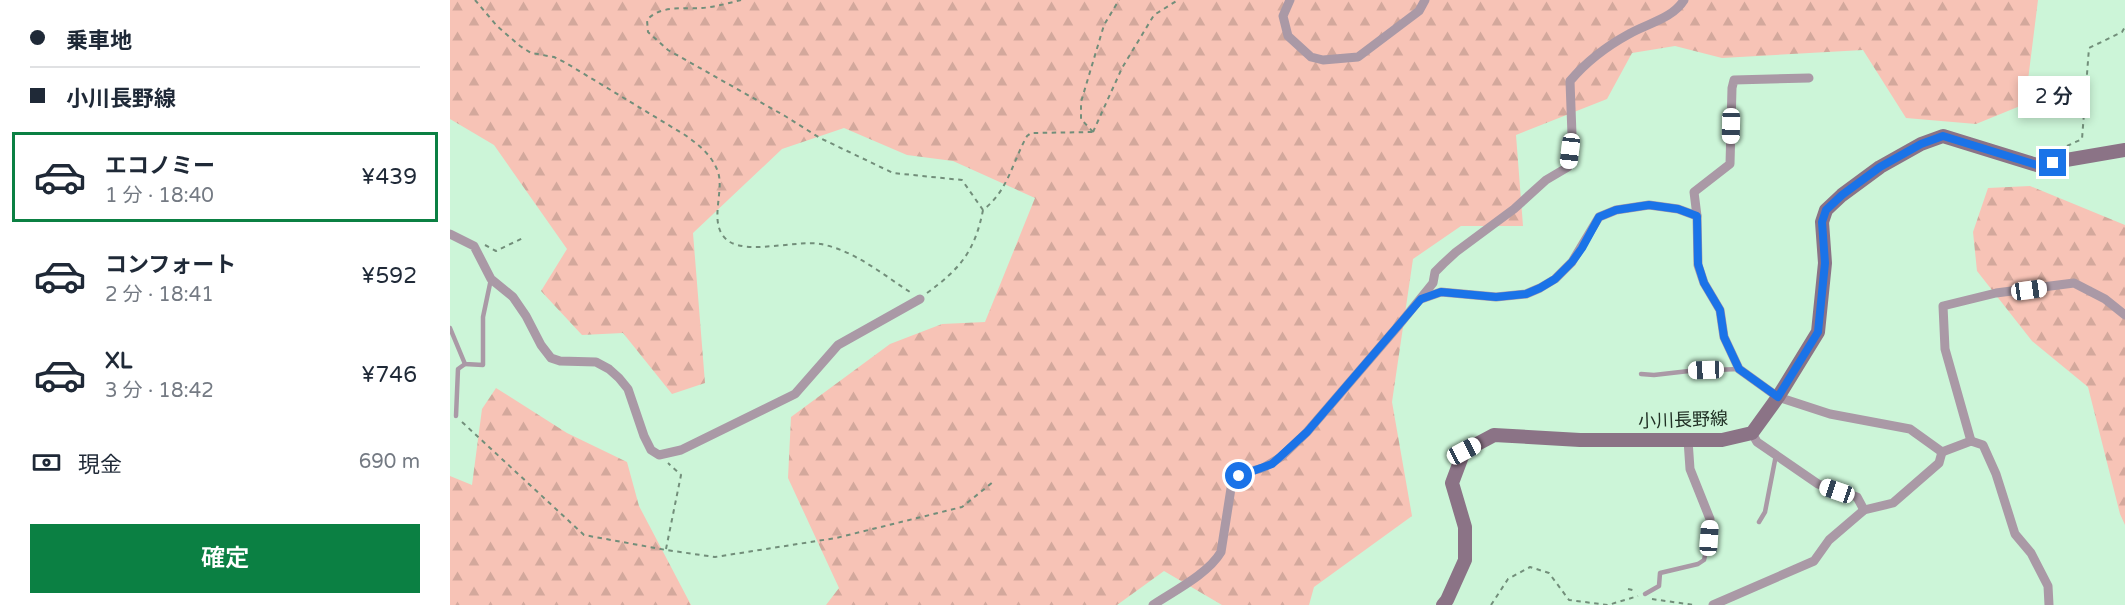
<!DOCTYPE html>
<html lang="ja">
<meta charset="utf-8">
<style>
body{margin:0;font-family:"Varela Round","Noto Sans JP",sans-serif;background:#f6f6f7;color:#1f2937;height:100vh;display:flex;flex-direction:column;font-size:22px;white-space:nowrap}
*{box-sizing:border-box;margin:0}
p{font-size:20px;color:#747a83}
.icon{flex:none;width:33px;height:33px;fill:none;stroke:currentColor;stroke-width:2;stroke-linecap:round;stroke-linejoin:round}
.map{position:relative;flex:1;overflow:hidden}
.drawer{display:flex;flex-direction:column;background:#fff;width:450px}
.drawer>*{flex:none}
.hud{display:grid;align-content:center;height:132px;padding:0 30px;background:#fff}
.end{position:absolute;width:27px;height:27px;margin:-14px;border:8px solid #1a73e8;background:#fff;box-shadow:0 0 0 3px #fff}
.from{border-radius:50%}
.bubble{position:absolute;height:42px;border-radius:0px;background:#fff;box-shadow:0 3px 9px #0003;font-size:20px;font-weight:600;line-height:42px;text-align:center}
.car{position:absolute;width:18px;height:36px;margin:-18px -9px;border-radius:8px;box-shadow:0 0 4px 2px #0007;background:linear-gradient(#fff 24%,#345 0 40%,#fff 0 76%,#345 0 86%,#fff 0)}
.hud b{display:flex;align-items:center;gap:21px;height:57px;font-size:22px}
.hud b+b{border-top:2px solid #e0e1e3}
.hud i{width:15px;height:15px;background:#1f2937}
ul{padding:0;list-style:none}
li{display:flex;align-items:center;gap:18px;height:90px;margin:0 12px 9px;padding:0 18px;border:3px solid transparent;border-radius:0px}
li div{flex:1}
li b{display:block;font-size:22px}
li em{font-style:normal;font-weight:600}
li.selected{border-color:#0b8043}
li>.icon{width:54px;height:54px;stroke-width:1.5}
.pay{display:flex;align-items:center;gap:15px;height:66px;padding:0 30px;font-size:22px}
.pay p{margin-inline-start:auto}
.button{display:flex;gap:12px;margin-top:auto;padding:12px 30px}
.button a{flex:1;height:69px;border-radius:0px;background:#0b8043;color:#fff;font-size:24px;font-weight:600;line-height:69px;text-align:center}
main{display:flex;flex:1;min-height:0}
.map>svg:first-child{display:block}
.forest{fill:url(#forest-firs)}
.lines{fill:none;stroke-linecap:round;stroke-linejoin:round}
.path{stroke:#728e7a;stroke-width:2;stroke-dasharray:4.5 4.5;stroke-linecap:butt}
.lane{stroke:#aa99a6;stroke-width:4.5}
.street{stroke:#aa99a6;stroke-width:9}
.secondary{stroke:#8b7386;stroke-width:14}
.route{stroke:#1a73e8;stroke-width:8}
.labels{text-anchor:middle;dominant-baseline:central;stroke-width:4.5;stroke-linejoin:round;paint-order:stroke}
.street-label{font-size:18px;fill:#203025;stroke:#ccf5d8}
</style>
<main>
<section class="drawer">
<div class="hud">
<b><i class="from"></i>乗車地</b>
<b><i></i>小川長野線</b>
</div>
<ul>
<li class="selected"><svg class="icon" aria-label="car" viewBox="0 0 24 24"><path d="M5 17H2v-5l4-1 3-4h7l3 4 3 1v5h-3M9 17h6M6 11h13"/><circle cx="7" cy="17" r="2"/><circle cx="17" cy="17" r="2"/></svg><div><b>エコノミー</b><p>1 分 · 18:40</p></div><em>¥439</em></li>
<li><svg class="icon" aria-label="car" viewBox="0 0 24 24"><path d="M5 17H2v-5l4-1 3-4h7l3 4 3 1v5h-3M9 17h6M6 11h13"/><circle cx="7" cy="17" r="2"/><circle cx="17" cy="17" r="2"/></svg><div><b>コンフォート</b><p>2 分 · 18:41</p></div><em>¥592</em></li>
<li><svg class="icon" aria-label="car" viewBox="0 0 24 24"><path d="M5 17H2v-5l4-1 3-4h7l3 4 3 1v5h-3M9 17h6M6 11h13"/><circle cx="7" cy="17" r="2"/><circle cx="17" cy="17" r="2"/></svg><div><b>XL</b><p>3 分 · 18:42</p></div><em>¥746</em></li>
</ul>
<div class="pay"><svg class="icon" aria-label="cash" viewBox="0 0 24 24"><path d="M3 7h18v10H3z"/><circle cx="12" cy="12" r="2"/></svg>現金<p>690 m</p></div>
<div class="button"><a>確定</a></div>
</section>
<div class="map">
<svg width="1675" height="605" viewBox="0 0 1675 605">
<defs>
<pattern id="forest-firs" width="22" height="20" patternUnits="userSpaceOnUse" patternTransform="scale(1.5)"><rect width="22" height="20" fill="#f7c3b6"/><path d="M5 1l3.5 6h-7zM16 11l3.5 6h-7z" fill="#d3a89c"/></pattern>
</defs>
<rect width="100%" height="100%" fill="#ccf5d8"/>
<g class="forest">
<polygon points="0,0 1588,0 1575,104 1526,124 1456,118 1413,50 1272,58 1225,46 1182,53 1157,99 1066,135 1073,226 1011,226 963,259 942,402 962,516 864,587 859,605 772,605 714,571 667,605 376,605 389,588 338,478 341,417 440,344 492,324 535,322 585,198 503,161 457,155 394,128 332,149 243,233 255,383 222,394 173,333 132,335 91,291 117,249 44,145 0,119"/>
<polygon points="1580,186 1675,225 1675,525 1670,514 1638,387 1582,341 1527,271 1523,232 1538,188"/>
<polygon points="46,388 117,433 177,462 189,506 241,605 0,605 0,476 22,485 32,409"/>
</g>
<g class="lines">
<g class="path">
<path d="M25,0L47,26L70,46L81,53L104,57L116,63L235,135C249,145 262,155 268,172C275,193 256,227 280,242C300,254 347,240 371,244C405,251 432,274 460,292"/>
<path d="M291,0C279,3 265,7 252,8C234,9 210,5 197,20L198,32L218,50L335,116L370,138L443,173L512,180L533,210"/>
<polyline points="643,132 672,68 704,15 728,0"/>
<polyline points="643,132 631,119 631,102 654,25 669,0"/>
<polyline points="1617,146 1632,139 1639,48 1672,32 1675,27"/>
<polyline points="35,245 46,251 75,237"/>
<path d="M477,293C510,269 525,251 533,210C558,191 562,163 577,136L581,133L643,132"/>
<polyline points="12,422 134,535 216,550 265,557 386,538 512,507 543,482"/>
<polyline points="216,549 231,475 218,463"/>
<polyline points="1178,589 1186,591"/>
<polyline points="1202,599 1244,605"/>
<polyline points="1041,605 1058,579 1080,567 1099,573 1119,600 1158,605 1188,596"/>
</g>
<g class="lane">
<polyline points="0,328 15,364 33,365 33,317 41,279"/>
<polyline points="1191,374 1204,375 1239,371 1289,369"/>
<polyline points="6,416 8,369 15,364"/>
<polyline points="1309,522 1315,512 1326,455"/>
<polyline points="1195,594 1209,586 1210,573 1248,564 1254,560 1259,538"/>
</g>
<g class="street">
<polyline points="840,0 833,16 838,36 861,57 873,60 908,57 969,11 975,0"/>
<polyline points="1247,216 1244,192 1280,164 1282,88 1284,80 1359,78"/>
<polyline points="0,234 24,246 41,279 63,297 76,316 91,345 101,358 110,361 146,362 159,369 169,378 178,389 194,436 201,450 209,455 231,450 345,394 388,345 470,299"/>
<polyline points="971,299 991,292 1046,297 1076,294 1090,288 1105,279 1122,262 1149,217 1166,210 1199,205 1228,209 1247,216 1248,265 1254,283 1270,310 1274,337 1289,369 1328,397 1380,414 1460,429 1492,452 1521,441 1533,445 1546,474 1565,534 1581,553 1598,586 1599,605"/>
<polyline points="1302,433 1307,442 1368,484 1407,497 1414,510"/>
<polyline points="1238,440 1240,469 1260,519 1259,538"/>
<polyline points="1521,441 1495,349 1493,306 1546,293 1624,283 1655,299 1675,315"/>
<path d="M703,605C724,591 758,574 771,552L782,482L797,472L813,468L831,457L857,432L949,325L983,283L985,272L993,264L1006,252L1064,209L1096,180L1118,167L1122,135L1120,81C1136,62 1157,46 1179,34C1198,23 1222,19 1234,0"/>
<polyline points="1263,605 1364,561 1379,540 1414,510 1443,503 1489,463 1492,452"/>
</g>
<polyline class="secondary" points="993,605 997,600 1015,560 1015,527 1002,483 1014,451 1044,435 1130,440 1272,440 1302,433 1328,397 1368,332 1375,263 1372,222 1376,210 1392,195 1430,167 1471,144 1493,136 1587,165 1675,150"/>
</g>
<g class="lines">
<polyline class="route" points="789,476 822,464 857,432 971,299 991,292 1046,297 1076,294 1090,288 1105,279 1122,262 1132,248 1149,217 1166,210 1199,205 1228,209 1247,216 1248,264 1254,283 1270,310 1274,337 1289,369 1328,397 1368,332 1375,263 1372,222 1376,210 1392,195 1430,167 1471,144 1493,136 1587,165 1603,163"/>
</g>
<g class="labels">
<g class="street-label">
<text transform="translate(1233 420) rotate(-2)">小川長野線</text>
</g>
</g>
</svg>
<i class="end from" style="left:789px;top:476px"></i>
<i class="end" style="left:1603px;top:163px"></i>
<div class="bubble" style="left:1568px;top:76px;width:72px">2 分</div>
<i class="car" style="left:1281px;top:126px;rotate:181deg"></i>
<i class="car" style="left:1120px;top:151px;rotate:187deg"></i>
<i class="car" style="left:1579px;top:290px;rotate:82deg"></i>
<i class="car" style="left:1256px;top:370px;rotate:268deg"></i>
<i class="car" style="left:1014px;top:451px;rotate:62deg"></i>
<i class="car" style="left:1387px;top:491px;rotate:289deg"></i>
<i class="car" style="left:1259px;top:538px;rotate:4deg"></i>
</div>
</main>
